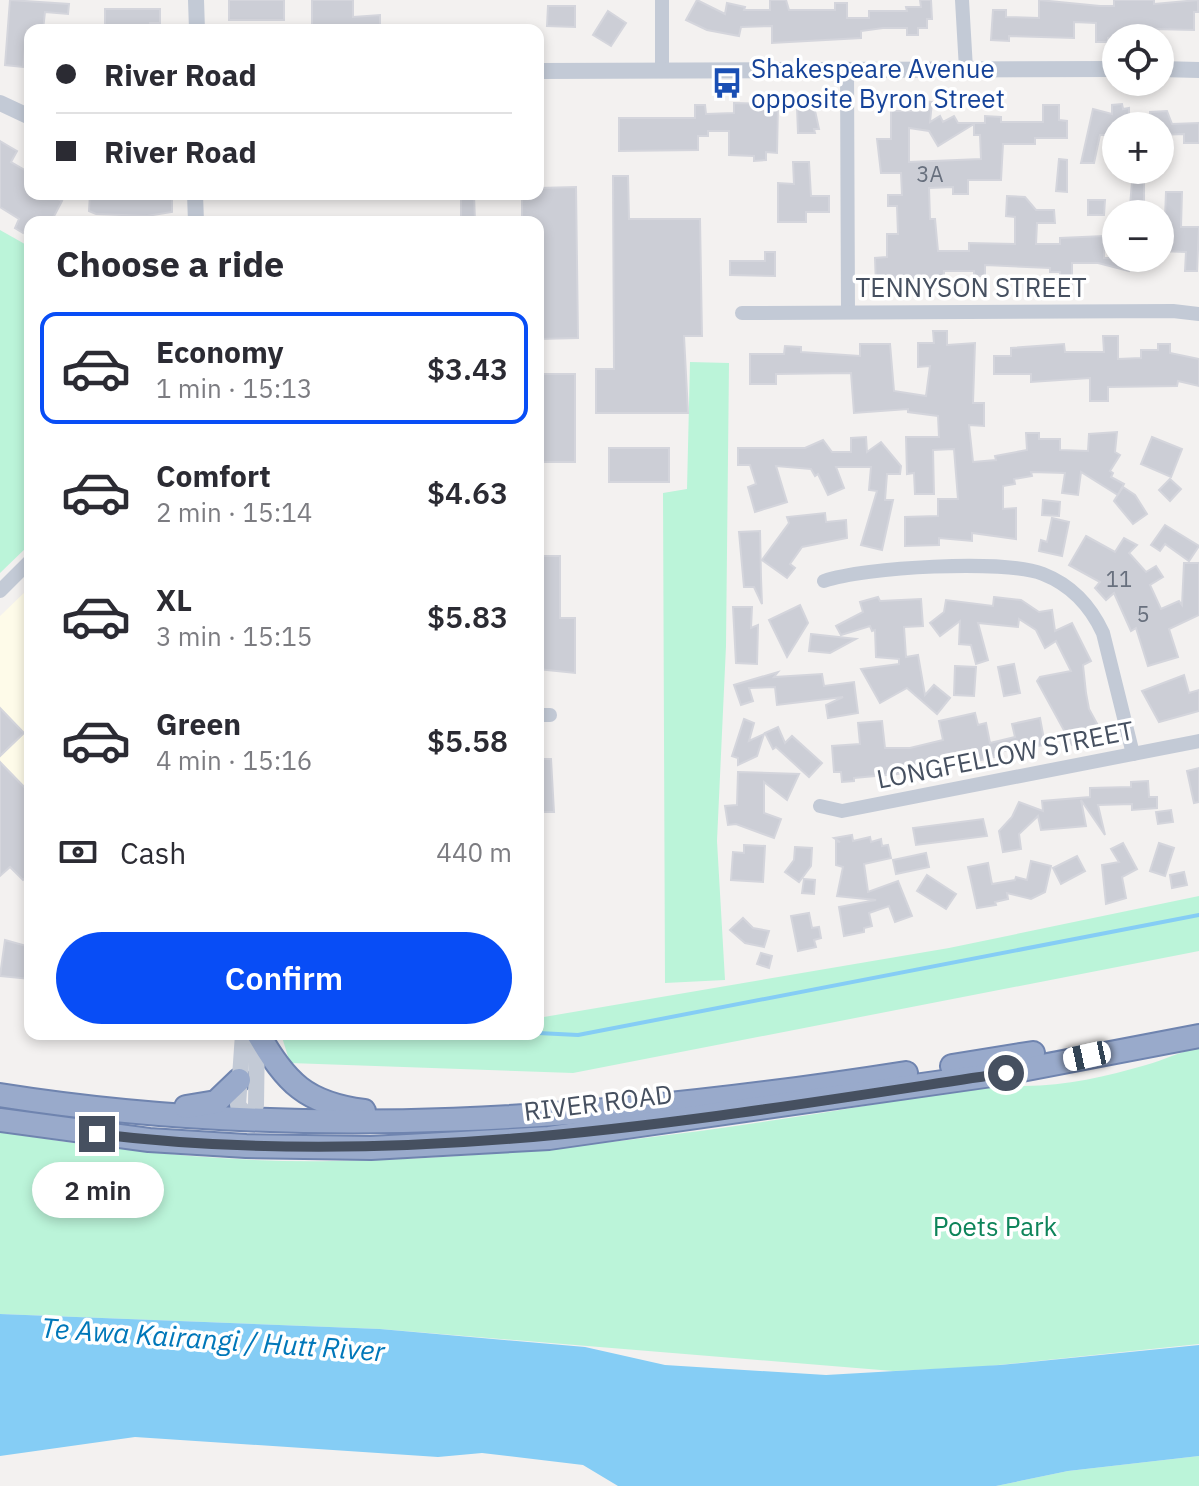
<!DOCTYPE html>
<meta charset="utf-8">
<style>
body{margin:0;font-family:"IBM Plex Sans",sans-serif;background:#f7f7f7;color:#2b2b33;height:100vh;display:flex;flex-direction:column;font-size:30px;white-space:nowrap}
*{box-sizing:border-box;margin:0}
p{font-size:26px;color:#7c7c81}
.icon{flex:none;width:44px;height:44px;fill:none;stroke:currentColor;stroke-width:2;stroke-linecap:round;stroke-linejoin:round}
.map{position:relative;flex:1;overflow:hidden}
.drawer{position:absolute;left:24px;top:216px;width:520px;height:824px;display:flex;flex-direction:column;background:#fff;border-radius:16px;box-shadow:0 4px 12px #0003}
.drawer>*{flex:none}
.top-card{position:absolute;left:24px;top:24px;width:520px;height:176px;border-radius:16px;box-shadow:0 4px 12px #0003;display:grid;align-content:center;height:176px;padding:0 32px;background:#fff}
.buttons{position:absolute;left:1102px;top:24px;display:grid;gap:16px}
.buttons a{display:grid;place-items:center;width:72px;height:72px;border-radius:50%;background:#fff;box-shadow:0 4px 12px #0003;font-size:40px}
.end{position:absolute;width:36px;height:36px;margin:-18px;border:10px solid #465060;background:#fff;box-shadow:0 0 0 4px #fff}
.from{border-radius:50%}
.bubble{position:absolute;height:56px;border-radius:28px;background:#fff;box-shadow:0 4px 12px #0003;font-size:26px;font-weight:600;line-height:56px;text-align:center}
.car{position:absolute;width:24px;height:48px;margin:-24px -12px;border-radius:10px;box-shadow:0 0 6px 2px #0007;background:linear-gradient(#fff 24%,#345 0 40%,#fff 0 76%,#345 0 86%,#fff 0)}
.top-card b{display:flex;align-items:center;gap:28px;height:76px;font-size:30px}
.top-card b+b{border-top:2px solid #e1e1e2}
.top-card i{width:20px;height:20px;background:#2b2b33}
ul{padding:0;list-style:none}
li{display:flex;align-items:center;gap:24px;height:112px;margin:0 16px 12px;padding:0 16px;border:4px solid transparent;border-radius:16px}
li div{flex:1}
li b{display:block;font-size:30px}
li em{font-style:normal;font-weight:600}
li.selected{border-color:#084df6}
li>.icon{width:72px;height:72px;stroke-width:1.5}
h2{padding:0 32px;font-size:36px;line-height:96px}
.pay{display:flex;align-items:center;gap:20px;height:88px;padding:0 32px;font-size:30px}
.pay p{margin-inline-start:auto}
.primary-button{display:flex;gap:16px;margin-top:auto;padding:16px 32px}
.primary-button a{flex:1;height:92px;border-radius:48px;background:#084df6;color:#fff;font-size:32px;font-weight:600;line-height:92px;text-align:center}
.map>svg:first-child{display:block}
.commercial{fill:#fefbe9}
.green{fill:#bbf4d9}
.water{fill:#85cdf5}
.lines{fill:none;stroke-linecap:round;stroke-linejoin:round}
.stream{stroke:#85cdf5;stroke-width:4}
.building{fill:#ccced6;stroke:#d4d5dc;stroke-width:2;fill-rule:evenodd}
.trunk-casing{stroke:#6f84af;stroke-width:26}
.minor{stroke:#c3cad6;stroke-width:14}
.tertiary{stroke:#c3cad6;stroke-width:16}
.trunk{stroke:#99aacb;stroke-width:22}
.route{stroke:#465060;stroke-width:10}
.labels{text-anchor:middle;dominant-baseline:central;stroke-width:7;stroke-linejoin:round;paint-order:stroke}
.number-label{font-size:22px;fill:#68707e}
.transit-label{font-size:26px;fill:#164399;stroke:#fff;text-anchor:start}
.street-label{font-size:26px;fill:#465060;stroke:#fff}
.park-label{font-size:26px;fill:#0e845a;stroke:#fff}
.water-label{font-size:28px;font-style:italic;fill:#0077b9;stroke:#fff}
</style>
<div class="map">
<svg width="1199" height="1486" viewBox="0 0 1199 1486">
<rect width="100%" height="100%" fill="#f3f1f0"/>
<polygon class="commercial" points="30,587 30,785 26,789 0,762 0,616"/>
<g class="green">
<polygon points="0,230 30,247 30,544 0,573"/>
<polygon points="690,362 729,363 726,646 717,841 725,980 665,983 663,493 687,489"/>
<polygon points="1199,896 1199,951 573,1073 290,1063 281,1034 538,1034 538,1018 949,948"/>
<path d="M1199,1048V1344L979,1367L893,1371L380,1329L0,1314V1132C108,1149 222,1163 332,1161C555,1158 775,1122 994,1084C1044,1091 1098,1079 1146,1065C1164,1060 1181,1051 1199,1048Z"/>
<polygon points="1199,1456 1199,1486 996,1486 1068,1471"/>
</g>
<polygon class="water" points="0,1314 380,1329 585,1347 665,1365 826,1375 1000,1365 1199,1345 1199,1456 1068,1471 996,1486 618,1486 583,1465 482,1453 438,1457 135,1437 0,1456"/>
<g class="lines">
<polyline class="stream" points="538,1033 578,1035 1199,915"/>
</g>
<g class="building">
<polygon points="10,0 69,4 68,14 45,12 43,30 27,30 23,67 5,65"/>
<rect x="229" y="0" width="55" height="20"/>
<polygon points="312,0 353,0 353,17 380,15 380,30 312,30"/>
<polygon points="697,0 725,14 727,3 745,7 744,10 770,10 770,0 786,0 789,10 835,10 835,3 847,3 847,18 869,18 869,11 907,11 906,7 921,7 920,0 931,0 932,19 927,19 927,28 918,28 918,35 907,35 907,28 883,28 861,31 861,38 772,43 772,26 741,27 739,36 707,30 686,20"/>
<polygon points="1039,0 1100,6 1114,6 1114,0 1154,0 1154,4 1198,0 1198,12 1194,12 1194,30 1153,29 1153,33 1108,38 1108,42 1096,42 1096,23 1074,22 1074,38 1009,36 1009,41 991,40 993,10 1006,10 1006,17 1039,18"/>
<polygon points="548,6 575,6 575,27 547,26"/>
<polygon points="105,9 160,9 160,23 150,23 150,28 105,28"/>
<polygon points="608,11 626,23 611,46 593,35"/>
<path d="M921,101L932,102L930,122L940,116L943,122L954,116L958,123H985V116L1001,117V122H1043V105H1059V120L1067,121V138H1035V144H1003L1001,180H968V194H953V187L929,188L930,219H935L938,251H969V243L1015,244V217L1006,216L1007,196L1025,197L1036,210H1054L1055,223H1037L1036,244H1060V238L1104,236V258H1132L1129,271L1098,263H1072V285H1060V272H1050V268L985,265V276H974V271H944V280H912V286L876,287L875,258L887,257V234H898L897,206H888V195H902L901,173H881L877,139H891V111H920ZM974,124V135H980L981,159L909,162V128L929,131L938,146Z"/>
<polygon points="734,103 778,104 777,153 766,152 766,160 754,161 754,156 729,155 729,131 708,131 708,136 698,136 698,150 619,151 619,118 695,118 695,105 705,105 706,114 734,113"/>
<polygon points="1122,104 1123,109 1129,108 1129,126 1116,126 1116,135 1100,135 1094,163 1081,163 1093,109 1112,114 1112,105"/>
<polygon points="814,106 819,129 814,129 815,133 798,133 797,107"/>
<polygon points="1167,111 1172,124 1199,123 1199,143 1184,143 1184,134 1160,135 1160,126 1151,126 1150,112"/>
<polygon points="0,141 17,151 11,162 30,173 30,194 57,194 56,198 62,201 51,222 30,222 23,233 15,228 19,219 0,207"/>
<polygon points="1059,159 1067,160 1067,192 1056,191"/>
<polygon points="793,162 809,162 811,196 829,196 829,212 806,212 806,222 778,222 778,183 794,184"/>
<polygon points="1133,170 1144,170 1144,207 1130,206"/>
<polygon points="613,176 628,176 629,219 700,219 702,336 684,336 688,413 596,413 596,369 614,369"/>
<polygon points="576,187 578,338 538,339 538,222 522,222 522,194 538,194 538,188"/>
<polygon points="1166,192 1182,192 1181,227 1199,227 1197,271 1185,271 1186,252 1160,251 1160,218 1165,218"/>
<polygon points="90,194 172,195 172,212 147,216 96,214 89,211"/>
<polygon points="461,194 474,194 475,222 461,222"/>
<polygon points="1088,200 1105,200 1104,215 1088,215"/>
<polygon points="765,252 775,252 775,276 730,275 730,261 765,261"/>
<polygon points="933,331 947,331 947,345 975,343 973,403 984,403 984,426 969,425 973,462 996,460 995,456 1027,450 1026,433 1039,433 1039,439 1060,439 1060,450 1088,451 1089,434 1117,432 1115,452 1120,455 1110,471 1113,473 1111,477 1124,484 1118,495 1081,472 1078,495 1062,493 1065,473 1031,472 1032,476 1014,479 1015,484 1003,486 1003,509 1016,508 1016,539 972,533 972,541 939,538 939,545 905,546 905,517 938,516 938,499 958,499 954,449 933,450 934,494 915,494 914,473 907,474 906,437 939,437 938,416 908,412 908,409 854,413 851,373 776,374 776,384 750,384 750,354 784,354 785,346 801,347 801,352 860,356 860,344 890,344 894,391 926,396 930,366 918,367 918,343 934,343"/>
<polygon points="1103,336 1118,336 1118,359 1141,358 1141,350 1158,350 1158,344 1170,344 1170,353 1199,359 1199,386 1178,381 1177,386 1108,387 1108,401 1090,401 1090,378 1031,382 1031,374 994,374 994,356 1011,356 1011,348 1064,344 1065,352 1104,352"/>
<rect x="538" y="374" width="37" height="88"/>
<polygon points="866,437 867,452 881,442 901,466 900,474 887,474 885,500 893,500 882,550 861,545 877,491 869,490 871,467 836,467 844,488 828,495 818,474 815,476 811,469 776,466 787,502 755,512 748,487 756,484 750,465 738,465 738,448 805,448 823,440 832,452 851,452 851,438"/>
<polygon points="1152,437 1182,449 1171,477 1141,464"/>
<rect x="609" y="448" width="60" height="34"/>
<polygon points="1170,479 1181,489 1170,501 1159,490"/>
<polygon points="1123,487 1135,495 1147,514 1133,524 1114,501"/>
<polygon points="1043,500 1060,502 1059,516 1042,515"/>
<polygon points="825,513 826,522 846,520 847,538 802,547 790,564 795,568 787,578 762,560 789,523 787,517"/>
<polygon points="1052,518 1069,522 1062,556 1039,551 1041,540 1047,542"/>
<polygon points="1165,525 1199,546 1189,561 1165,544 1160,551 1151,545"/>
<polygon points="760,531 761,578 762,604 754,587 744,587 739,532"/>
<polygon points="1086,536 1115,552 1124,538 1137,545 1129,553 1146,572 1156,566 1163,577 1150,585 1161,609 1179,601 1182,605 1184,563 1199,563 1199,615 1169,629 1178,657 1148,666 1136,628 1131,631 1114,593 1106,600 1095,588 1100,582 1069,565"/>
<polygon points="538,556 560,556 560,618 575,618 575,673 538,669"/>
<polygon points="878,597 880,601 921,599 923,626 904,627 906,657 918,655 925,695 934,685 950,698 937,714 907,688 880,703 861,669 899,664 899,659 876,657 875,630 872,631 870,626 841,635 836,626 863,612 860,602"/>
<polygon points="994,597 1021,600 1039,612 1052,610 1055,631 1072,623 1091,661 1083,665 1086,693 1089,709 1100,729 1072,745 1037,681 1040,677 1071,671 1056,641 1045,648 1036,630 1019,619 1018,627 978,623 988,660 976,664 971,645 959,644 960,621 940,636 930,623 944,612 946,600 993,606"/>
<polygon points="800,605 808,623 787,657 769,620"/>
<polygon points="733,607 752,607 751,628 758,625 757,664 736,663"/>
<polygon points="811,634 856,639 830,653 809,651"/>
<polygon points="1014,664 1020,693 1004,696 998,667"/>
<polygon points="955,666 976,667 974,696 954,695"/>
<polygon points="778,672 774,677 822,674 824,686 854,682 858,713 828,718 826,705 843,697 777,705 775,687 749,688 753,701 741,705 734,685"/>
<polygon points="1184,675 1189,693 1199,690 1199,711 1159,722 1142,691"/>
<polygon points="0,708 24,733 0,756"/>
<polygon points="975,713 978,725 986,723 990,743 1015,737 1012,724 1040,718 1045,745 1002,751 1003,755 972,762 970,756 919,772 854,778 854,781 842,782 841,772 834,772 832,746 860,744 858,723 882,721 885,748 910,748 943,740 939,721"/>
<polygon points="744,719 754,723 749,741 764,734 757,756 738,765 738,758 732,756"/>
<polygon points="778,727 785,743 792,736 822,763 809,777 776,747 773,749 765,733"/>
<polygon points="538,759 551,759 554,812 538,812"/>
<polygon points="0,762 30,793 30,874 23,880 10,867 0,876"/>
<polygon points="1199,768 1199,802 1194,803 1187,771"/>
<polygon points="738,772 799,774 787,800 764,782 764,813 781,819 774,838 736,824 728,825 725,806 737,805"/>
<polygon points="1148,781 1149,797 1157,797 1157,808 1132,810 1132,804 1098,805 1105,835 1081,800 1086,826 1041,830 1038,816 1019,834 1021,849 1003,852 999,831 1012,817 1019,802 1043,811 1042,801 1090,797 1090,788 1131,787 1131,782"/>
<polygon points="1171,810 1173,822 1158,824 1156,812"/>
<polygon points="983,819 987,836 916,845 913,828"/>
<polygon points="852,835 853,841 870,837 871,842 881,839 882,846 888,845 891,858 864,864 868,892 898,881 912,916 895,922 889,906 869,913 872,926 864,928 864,932 844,936 839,907 876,900 837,896 843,867 836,865 836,841 840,842 834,838"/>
<polygon points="1123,843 1137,869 1122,877 1126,898 1106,904 1102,865 1119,862 1111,849"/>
<polygon points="1159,843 1174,848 1165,876 1150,871"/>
<polygon points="744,845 765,846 763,882 731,880 733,852 744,853"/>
<polygon points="795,847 812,848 811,866 799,882 785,872 794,860"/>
<polygon points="926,853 929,867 896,874 893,860"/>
<polygon points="1077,856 1085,871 1061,884 1053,868"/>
<polygon points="1031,861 1051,866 1045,892 1031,899 1007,893 1008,899 995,902 996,905 977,908 968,867 988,863 992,884 1015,880 1016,877 1027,880"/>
<polygon points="1184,872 1187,885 1172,888 1170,875"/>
<polygon points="927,875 956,894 946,909 917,891"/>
<polygon points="804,879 815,880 814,894 802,893"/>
<polygon points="809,913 812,928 819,927 821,938 814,940 816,947 798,951 791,916"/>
<polygon points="743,918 753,928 769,931 764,947 745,943 730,930"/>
<polygon points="5,940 30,947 30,979 0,976"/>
<polygon points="761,953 772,956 769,968 757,964"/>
</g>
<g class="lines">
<defs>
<g id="trunk">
<path d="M258,1034C287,1083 305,1103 364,1111"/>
<polyline points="952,1066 1033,1053"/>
<path d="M0,1095C302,1143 606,1120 906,1073"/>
<polyline points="186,1107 216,1102 239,1080"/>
<polyline points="0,1120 149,1140 246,1146 371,1148 549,1138 1006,1073 1199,1036"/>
</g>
</defs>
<use href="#trunk" class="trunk-casing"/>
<g class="minor">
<polyline points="662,0 662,71"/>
<polyline points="962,0 966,69"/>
<polyline points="847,70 848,310"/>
<polyline points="742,313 1173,311 1199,314"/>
<path d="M824,581C864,567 1004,559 1043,574C1071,585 1091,607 1103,633L1133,754"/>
<polyline points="0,591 30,561"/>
<polyline points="538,715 550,715"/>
<polyline points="820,806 842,811 1199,741"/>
</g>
<g class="tertiary">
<polyline points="196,0 197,30"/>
<polyline points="1160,69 1199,70"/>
<polyline points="538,71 1116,69"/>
<polyline points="0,103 30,117"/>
<polyline points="195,194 196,222"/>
<polyline points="243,1034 238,1105 250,1120"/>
<polyline points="250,1120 256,1105 257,1034"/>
</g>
<use href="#trunk" class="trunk"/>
</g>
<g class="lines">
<path class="route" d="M97,1134C408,1172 700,1119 1006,1073"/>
</g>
<defs>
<symbol id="bus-bare" viewBox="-9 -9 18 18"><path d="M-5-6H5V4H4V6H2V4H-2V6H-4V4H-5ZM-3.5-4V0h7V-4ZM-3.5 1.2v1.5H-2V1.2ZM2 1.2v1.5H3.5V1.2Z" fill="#1a4fb4" stroke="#fff" stroke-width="2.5" paint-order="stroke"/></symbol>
</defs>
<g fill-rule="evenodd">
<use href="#bus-bare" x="705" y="61" width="44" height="44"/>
</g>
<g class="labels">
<g class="number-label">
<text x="930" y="173">3A</text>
<text x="1119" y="578">11</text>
<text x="1143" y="613">5</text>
</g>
<g class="transit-label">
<text x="751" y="68">Shakespeare Avenue<tspan x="751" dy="30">opposite Byron Street</tspan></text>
</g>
<g class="street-label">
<text x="971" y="287">TENNYSON STREET</text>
<text transform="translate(1005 754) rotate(-11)">LONGFELLOW STREET</text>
<text transform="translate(598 1102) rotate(-7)">RIVER ROAD</text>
</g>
<g class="park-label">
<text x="995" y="1226">Poets Park</text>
</g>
<g class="water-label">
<text transform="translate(213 1339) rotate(4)">Te Awa Kairangi / Hutt River</text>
</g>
</g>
</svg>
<div class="buttons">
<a><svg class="icon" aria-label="locate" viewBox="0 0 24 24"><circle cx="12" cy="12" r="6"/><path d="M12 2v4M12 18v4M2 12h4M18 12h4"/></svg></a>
<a>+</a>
<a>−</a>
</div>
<i class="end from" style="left:1006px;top:1073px"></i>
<i class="end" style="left:97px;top:1134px"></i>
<div class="bubble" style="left:32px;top:1162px;width:132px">2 min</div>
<i class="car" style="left:1087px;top:1056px;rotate:258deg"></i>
<div class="top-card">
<b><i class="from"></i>River Road</b>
<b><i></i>River Road</b>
</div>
<section class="drawer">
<h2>Choose a ride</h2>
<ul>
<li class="selected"><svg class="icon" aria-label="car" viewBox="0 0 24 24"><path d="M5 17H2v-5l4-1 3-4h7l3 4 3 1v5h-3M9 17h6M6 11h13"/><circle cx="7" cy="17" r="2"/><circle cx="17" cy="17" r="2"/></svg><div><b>Economy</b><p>1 min · 15:13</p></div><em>$3.43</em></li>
<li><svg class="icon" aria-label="car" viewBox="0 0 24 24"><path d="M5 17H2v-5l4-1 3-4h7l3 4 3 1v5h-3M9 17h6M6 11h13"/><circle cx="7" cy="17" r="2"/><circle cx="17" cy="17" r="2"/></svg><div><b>Comfort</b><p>2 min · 15:14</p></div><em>$4.63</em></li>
<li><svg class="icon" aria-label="car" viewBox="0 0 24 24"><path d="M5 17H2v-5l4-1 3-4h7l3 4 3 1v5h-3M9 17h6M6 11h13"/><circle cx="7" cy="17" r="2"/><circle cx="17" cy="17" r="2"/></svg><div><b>XL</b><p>3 min · 15:15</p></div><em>$5.83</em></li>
<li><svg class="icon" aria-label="car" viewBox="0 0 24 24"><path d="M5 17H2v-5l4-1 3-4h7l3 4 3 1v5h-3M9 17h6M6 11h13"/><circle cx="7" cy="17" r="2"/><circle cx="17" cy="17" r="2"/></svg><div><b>Green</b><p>4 min · 15:16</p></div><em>$5.58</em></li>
</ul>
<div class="pay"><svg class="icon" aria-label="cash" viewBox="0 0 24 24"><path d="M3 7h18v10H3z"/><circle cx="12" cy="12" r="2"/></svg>Cash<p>440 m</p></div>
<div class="primary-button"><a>Confirm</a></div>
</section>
</div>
